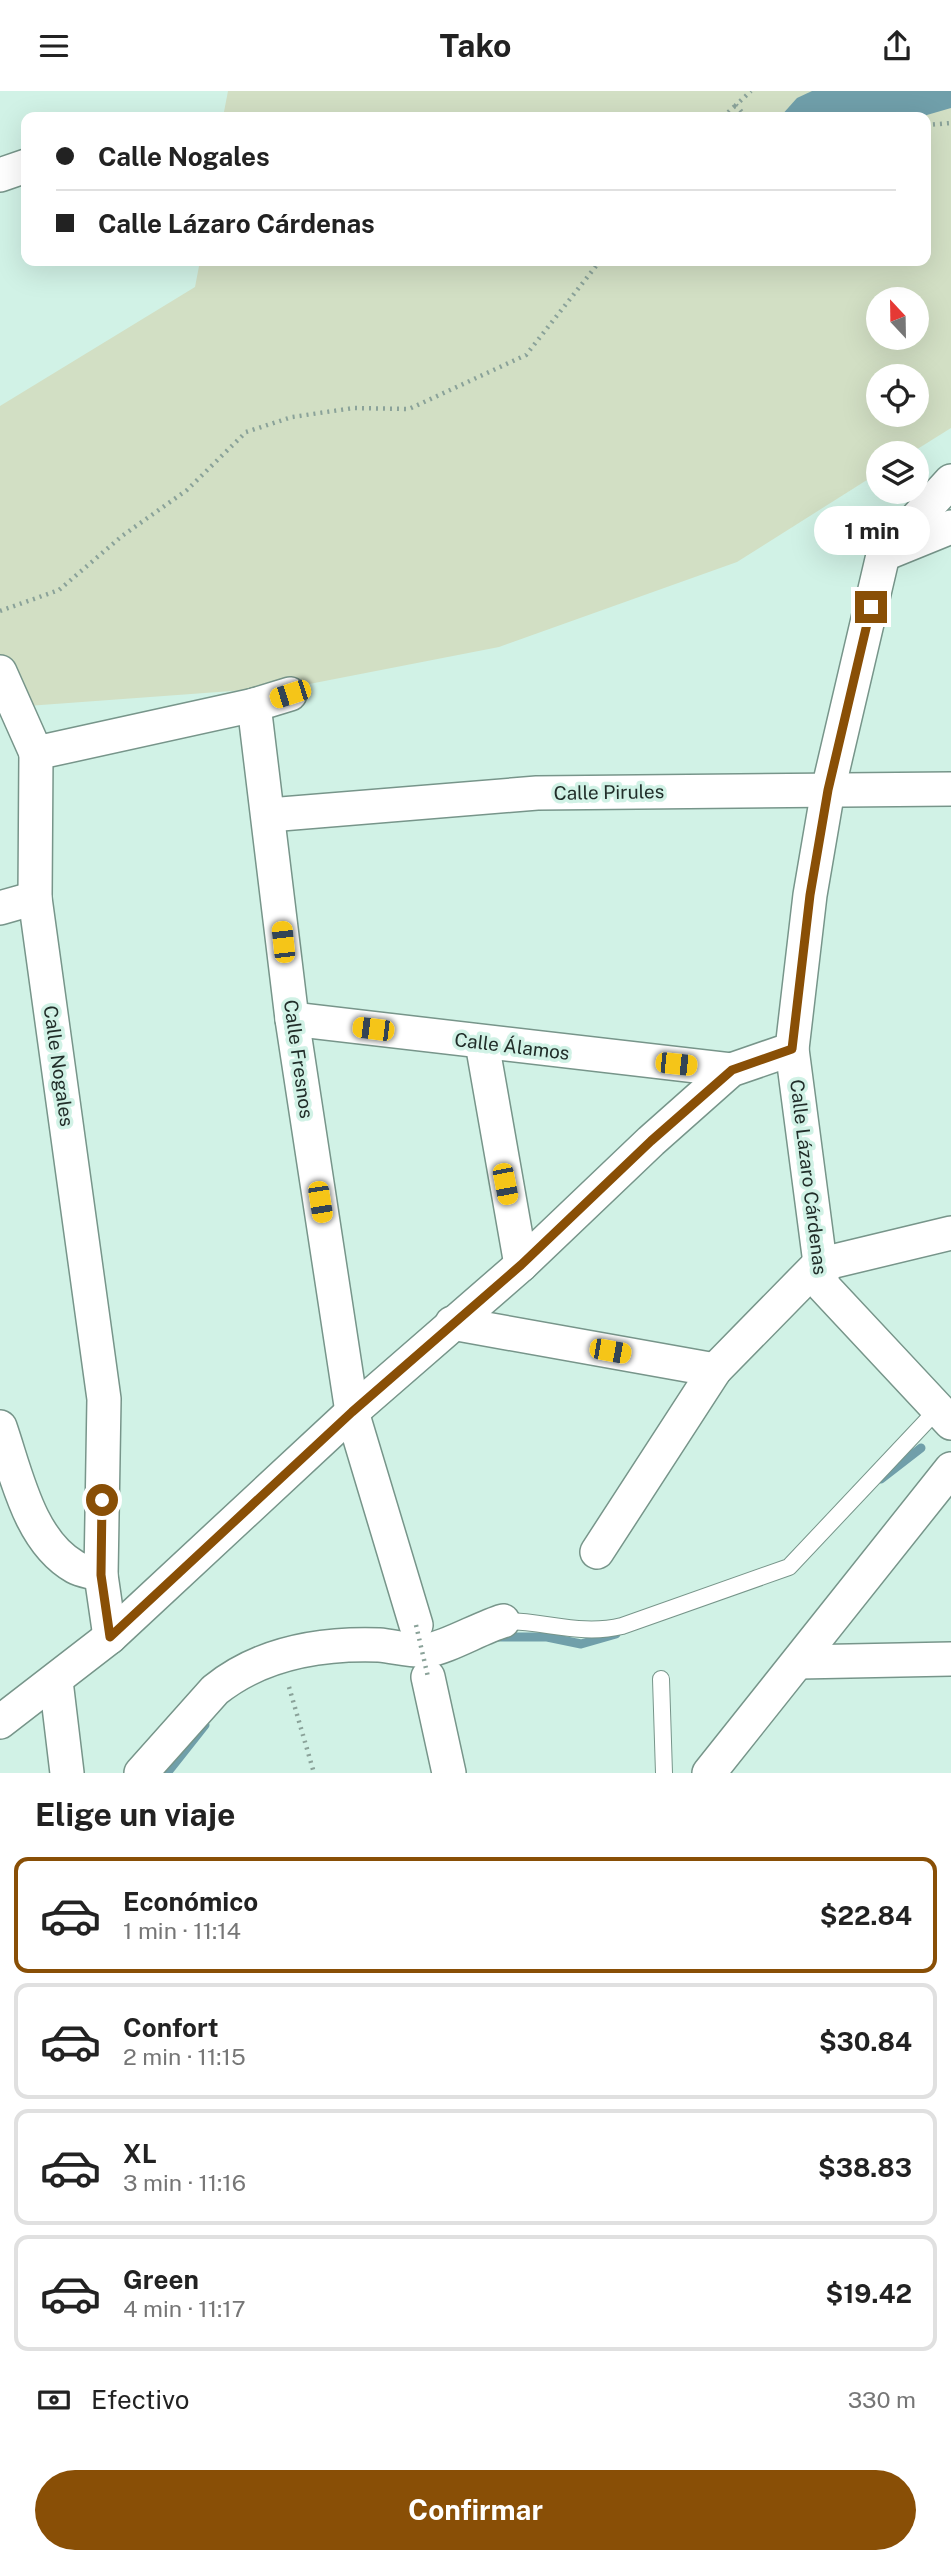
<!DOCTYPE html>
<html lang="es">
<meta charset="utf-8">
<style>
body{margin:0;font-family:"Public Sans",sans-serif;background:#f2f2f2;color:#222;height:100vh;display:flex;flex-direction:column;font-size:26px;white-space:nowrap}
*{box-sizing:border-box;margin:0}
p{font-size:23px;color:#767676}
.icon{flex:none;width:38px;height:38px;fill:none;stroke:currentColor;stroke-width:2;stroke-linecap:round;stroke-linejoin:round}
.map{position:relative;height:1682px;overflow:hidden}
.panel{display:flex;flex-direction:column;background:#fff;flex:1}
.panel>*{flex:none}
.banner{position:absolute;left:21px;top:21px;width:910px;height:154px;border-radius:14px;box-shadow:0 7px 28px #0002;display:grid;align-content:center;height:154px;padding:0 35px;background:#fff}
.needle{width:46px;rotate:338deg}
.tools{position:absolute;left:866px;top:196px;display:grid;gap:14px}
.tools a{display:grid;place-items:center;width:63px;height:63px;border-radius:50%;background:#fff;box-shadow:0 7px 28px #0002;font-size:35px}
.end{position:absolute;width:32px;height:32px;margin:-16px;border:9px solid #894f06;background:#fff;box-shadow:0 0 0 4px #fff}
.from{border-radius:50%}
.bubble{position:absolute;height:49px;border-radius:24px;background:#fff;box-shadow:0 7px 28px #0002;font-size:23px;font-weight:700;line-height:49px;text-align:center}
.car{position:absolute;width:21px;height:42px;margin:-21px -10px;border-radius:9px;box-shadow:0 0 5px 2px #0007;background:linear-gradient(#f5c518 24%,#345 0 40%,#f5c518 0 76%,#345 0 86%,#f5c518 0)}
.banner b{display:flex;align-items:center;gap:24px;height:66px;font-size:26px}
.banner b+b{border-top:2px solid #e0e0e0}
.banner i{width:18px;height:18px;background:#222}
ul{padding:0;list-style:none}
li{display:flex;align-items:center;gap:21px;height:116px;margin:0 14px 10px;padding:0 21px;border:4px solid #e0e0e0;border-radius:14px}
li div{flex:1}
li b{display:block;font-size:26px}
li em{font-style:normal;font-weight:700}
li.active{border-color:#894f06}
li>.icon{width:63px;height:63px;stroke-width:1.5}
h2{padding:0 35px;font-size:32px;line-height:84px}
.pay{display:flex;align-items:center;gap:18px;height:77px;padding:0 35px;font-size:26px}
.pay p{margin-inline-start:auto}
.primary-button{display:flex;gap:14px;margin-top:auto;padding:14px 35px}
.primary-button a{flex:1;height:80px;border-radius:42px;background:#894f06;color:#fff;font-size:28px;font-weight:700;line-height:80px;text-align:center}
header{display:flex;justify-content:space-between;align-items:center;height:91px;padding:0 35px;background:#fff;font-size:32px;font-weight:700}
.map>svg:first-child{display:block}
.green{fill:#d2dfc4;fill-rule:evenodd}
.water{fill:#709faa}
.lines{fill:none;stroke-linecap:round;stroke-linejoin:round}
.stream{stroke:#709faa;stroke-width:9}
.lane-casing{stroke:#77958a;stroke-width:18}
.street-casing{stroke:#77958a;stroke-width:36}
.path{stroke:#8aa299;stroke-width:4.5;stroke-dasharray:2 5;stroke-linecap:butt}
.lane{stroke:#fff;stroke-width:16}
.street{stroke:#fff;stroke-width:33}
.path-bridge{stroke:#8aa299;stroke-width:4.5;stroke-dasharray:2 5;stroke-linecap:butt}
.route{stroke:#894f06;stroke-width:9}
.labels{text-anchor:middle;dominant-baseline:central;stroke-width:7;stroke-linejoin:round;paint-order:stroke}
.street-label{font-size:19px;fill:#212d29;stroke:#d1f2e6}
</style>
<header><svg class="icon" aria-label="menu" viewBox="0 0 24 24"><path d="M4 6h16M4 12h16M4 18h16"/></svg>Tako<svg class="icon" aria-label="share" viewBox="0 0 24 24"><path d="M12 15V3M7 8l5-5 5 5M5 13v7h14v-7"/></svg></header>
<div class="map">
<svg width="951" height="1682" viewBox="0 0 951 1682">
<rect width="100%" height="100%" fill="#d1f2e6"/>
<path class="green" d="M228,0H951V337L911,362H878V382L737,471L499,556L299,595L0,617V315L195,196L200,170H926V26H223ZM878,208H917V247H878ZM878,285H917V324H878Z"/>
<polygon class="water" points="812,0 951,0 951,17 920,26 780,26 797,7"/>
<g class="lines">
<g class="stream">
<polyline points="881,1388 921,1357"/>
<polyline points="495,1546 547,1546 581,1553 616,1543"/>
<polyline points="167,1682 205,1634"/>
</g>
<defs>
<g id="lane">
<path d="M503,1530C546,1530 580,1545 622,1535L789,1476L936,1320"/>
<polyline points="661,1588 664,1682"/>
</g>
<g id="street">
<polyline points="0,84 26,75"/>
<polyline points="892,460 951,436"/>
<polyline points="0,581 36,662"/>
<polyline points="254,614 292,928 352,1321 416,1534"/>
<polyline points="269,724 537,702 951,698"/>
<polyline points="0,817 35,807"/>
<polyline points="292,928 731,979"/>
<polyline points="482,952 521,1174"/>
<polyline points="792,958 823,1195 951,1332"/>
<polyline points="452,1232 715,1279"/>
<path d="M0,1336C16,1382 29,1450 75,1476C82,1480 93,1481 101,1484"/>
<polyline points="597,1461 715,1279 818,1174 951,1142"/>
<polyline points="110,1546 101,1484 104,1308 35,807 36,662 254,614 290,603"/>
<polyline points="799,1571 951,1568"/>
<polyline points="428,1586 449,1682"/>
<polyline points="56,1590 67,1682"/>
<polyline points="0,1631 110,1546 352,1321 521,1174 651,1050 731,979 792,958 810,804 828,699 883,464 951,390"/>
<path d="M141,1682L215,1599C261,1562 321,1552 379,1554C394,1555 412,1561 428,1559C446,1557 482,1536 503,1530"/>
<polyline points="709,1682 951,1378"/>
</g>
</defs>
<use href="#lane" class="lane-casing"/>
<use href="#street" class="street-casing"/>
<g class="path">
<polyline points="723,26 736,14"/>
<polyline points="746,26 736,14 751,0"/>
<polyline points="926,34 951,32"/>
<polyline points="0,520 59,499 122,445 187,399 246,341 292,326 354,317 409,318 526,264 600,170"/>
<polyline points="289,1596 314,1682"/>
</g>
<use href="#lane" class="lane"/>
<use href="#street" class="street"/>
<polyline class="path-bridge" points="416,1534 428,1586"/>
</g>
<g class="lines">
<polyline class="route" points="102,1409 101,1484 110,1546 352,1321 521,1174 651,1050 732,979 792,958 810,804 828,699 871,516"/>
</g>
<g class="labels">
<g class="street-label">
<text transform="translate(609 701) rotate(-1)">Calle Pirules</text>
<text transform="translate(512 955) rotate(7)">Calle Álamos</text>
<text transform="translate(299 968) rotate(82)">Calle Fresnos</text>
<text transform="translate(59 975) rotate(82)">Calle Nogales</text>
<text transform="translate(809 1086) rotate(83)">Calle Lázaro Cárdenas</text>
</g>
</g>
</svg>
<div class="tools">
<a><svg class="needle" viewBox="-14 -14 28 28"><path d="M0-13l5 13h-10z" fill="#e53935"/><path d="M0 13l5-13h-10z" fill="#767676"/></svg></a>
<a><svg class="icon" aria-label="locate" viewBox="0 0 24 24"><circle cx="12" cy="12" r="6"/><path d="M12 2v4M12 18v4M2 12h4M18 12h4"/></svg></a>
<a><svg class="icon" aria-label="layers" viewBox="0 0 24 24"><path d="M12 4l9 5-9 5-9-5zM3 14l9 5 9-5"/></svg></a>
</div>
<i class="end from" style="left:102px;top:1409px"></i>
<i class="end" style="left:871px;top:516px"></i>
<div class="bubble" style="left:814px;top:415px;width:116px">1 min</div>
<i class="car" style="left:290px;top:603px;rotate:252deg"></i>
<i class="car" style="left:283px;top:851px;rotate:354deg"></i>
<i class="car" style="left:373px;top:938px;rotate:277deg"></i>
<i class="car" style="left:676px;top:973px;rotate:96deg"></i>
<i class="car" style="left:505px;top:1093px;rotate:169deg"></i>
<i class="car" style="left:320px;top:1111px;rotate:171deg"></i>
<i class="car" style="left:610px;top:1260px;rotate:100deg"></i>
<div class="banner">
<b><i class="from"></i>Calle Nogales</b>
<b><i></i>Calle Lázaro Cárdenas</b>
</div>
</div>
<section class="panel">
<h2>Elige un viaje</h2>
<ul>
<li class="active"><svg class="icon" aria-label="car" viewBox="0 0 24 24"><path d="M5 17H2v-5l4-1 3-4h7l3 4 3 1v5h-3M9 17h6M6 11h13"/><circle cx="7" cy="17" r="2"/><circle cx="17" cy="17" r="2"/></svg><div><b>Económico</b><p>1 min · 11:14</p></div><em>$22.84</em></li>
<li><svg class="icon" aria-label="car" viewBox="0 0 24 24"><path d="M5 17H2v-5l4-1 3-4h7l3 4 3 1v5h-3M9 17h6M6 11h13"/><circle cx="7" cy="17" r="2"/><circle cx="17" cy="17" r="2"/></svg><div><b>Confort</b><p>2 min · 11:15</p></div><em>$30.84</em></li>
<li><svg class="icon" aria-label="car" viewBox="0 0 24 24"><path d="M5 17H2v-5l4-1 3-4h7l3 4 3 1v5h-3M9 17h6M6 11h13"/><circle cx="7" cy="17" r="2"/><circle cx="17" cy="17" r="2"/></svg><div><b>XL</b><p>3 min · 11:16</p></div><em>$38.83</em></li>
<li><svg class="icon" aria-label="car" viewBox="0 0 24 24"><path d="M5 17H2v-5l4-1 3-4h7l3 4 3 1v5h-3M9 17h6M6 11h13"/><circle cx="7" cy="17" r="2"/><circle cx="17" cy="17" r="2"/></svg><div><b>Green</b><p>4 min · 11:17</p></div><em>$19.42</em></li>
</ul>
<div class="pay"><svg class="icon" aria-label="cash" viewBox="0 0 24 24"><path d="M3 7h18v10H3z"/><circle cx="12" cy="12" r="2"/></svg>Efectivo<p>330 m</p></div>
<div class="primary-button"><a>Confirmar</a></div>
</section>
